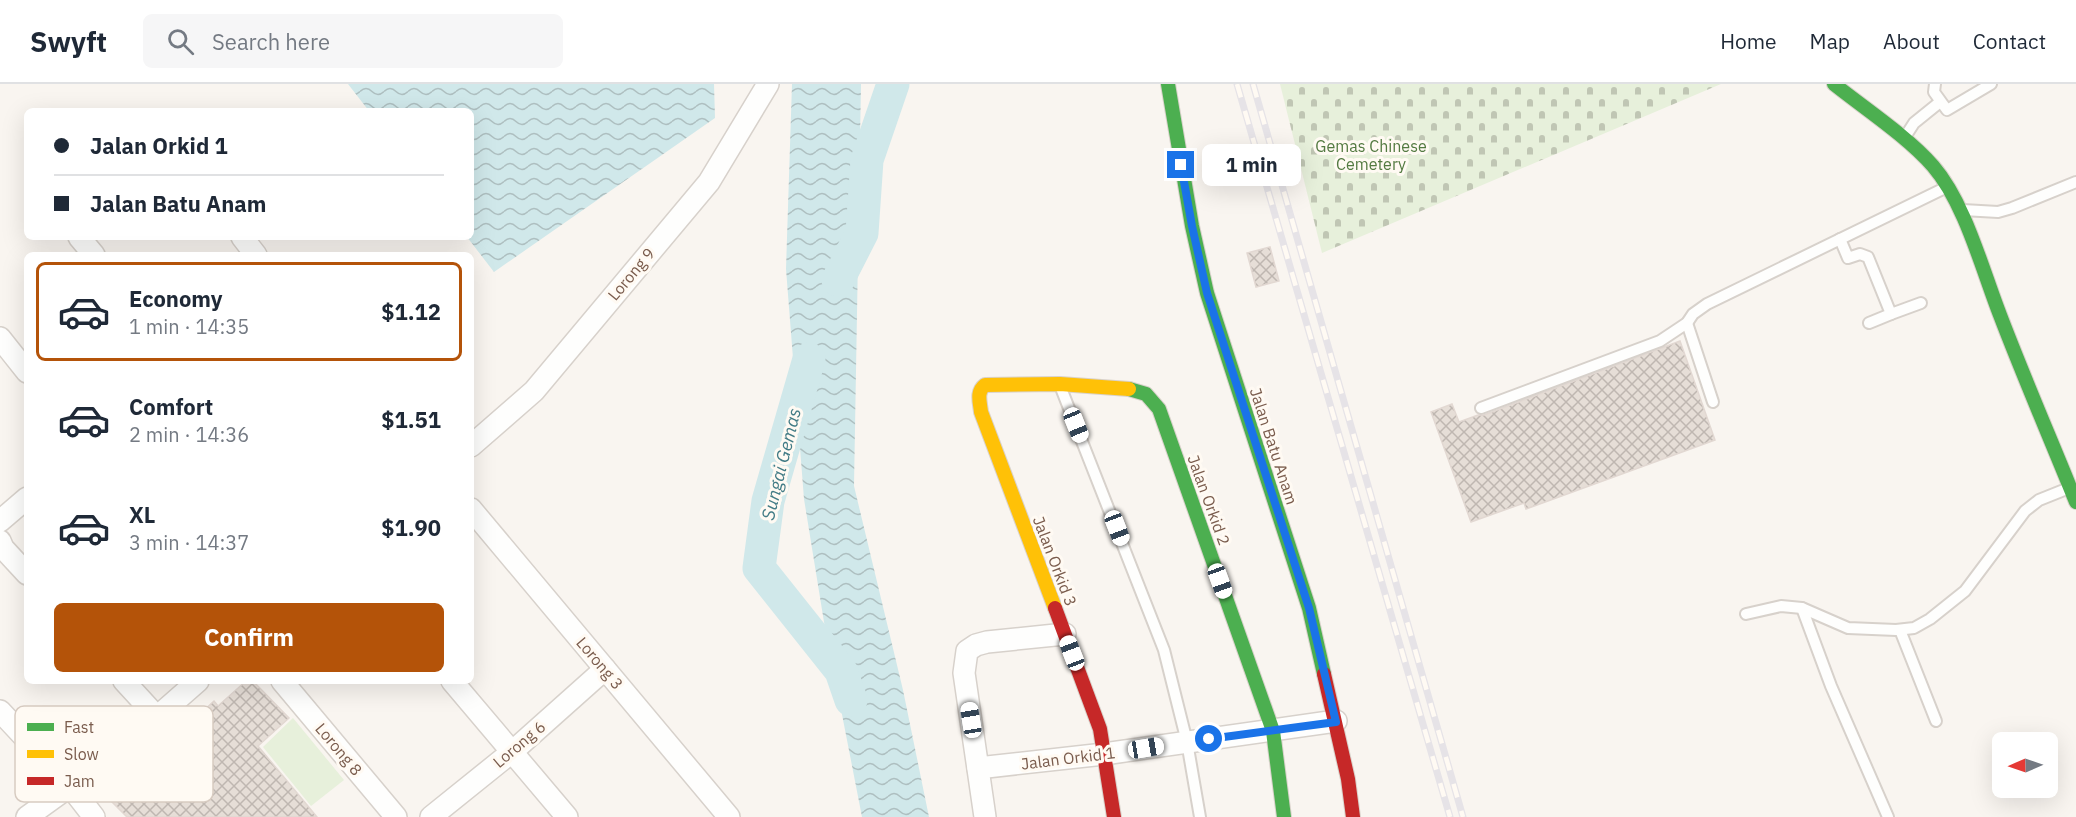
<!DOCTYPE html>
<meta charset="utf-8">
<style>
body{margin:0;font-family:"IBM Plex Sans",sans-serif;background:#f6f6f7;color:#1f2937;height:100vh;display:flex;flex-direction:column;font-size:22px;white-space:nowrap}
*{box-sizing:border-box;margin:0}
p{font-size:20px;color:#747a83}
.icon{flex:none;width:33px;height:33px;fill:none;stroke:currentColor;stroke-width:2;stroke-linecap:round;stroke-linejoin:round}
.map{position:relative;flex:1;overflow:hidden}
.drawer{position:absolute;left:24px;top:168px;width:450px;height:432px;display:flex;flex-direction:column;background:#fff;border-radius:9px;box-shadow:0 6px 24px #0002}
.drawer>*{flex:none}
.hud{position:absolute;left:24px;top:24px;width:450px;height:132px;border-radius:9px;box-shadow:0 6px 24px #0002;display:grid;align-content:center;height:132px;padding:0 30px;background:#fff}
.needle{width:39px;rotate:268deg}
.buttons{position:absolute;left:1992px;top:648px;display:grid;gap:12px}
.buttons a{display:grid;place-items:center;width:66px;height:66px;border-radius:9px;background:#fff;box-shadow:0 6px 24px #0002;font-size:30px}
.end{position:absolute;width:27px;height:27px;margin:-14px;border:8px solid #1a73e8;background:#fff;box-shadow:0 0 0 3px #fff}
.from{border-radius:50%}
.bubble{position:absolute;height:42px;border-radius:9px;background:#fff;box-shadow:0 6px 24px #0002;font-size:20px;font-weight:700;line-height:42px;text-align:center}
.car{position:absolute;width:18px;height:36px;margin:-18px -9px;border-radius:8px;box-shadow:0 0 4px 2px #0007;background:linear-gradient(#fff 24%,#345 0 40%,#fff 0 76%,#345 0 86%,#fff 0)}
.hud b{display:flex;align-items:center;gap:21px;height:57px;font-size:22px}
.hud b+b{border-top:2px solid #e0e1e3}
.hud i{width:15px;height:15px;background:#1f2937}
ul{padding:10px 0 0;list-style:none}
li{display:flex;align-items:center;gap:18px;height:99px;margin:0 12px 9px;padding:0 18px;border:3px solid transparent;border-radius:9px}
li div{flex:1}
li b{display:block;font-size:22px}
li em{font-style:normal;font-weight:700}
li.on{border-color:#b45309}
li>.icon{width:54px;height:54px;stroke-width:1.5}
.button{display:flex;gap:12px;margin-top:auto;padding:12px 30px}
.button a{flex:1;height:69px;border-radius:9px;background:#b45309;color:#fff;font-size:24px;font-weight:700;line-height:69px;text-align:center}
header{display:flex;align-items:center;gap:36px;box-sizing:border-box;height:84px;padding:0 30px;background:#fff;border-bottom:2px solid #e0e1e3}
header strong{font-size:28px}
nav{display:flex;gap:33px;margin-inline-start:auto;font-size:21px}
.search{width:420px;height:54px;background:#f6f6f7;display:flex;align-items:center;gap:15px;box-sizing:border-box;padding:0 21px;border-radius:9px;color:#747a83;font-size:22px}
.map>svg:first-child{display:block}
.grass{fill:#e7f0db}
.cemetery{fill:url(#cemetery-stones)}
.water{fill:url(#water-waves)}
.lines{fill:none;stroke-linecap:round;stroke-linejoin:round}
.river{stroke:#d0e8ea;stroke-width:33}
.building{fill:url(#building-cross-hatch);stroke:#e2d8d2;stroke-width:1.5}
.lane-casing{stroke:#d7d1cb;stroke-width:14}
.street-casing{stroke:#d7d1cb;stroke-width:24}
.fast-casing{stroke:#d9d2cb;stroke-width:16}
.slow-casing{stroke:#d9d2cb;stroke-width:16}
.jam-casing{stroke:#d9d2cb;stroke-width:16}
.lane{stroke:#fefefd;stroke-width:10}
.street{stroke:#fefefd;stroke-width:21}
.fast{stroke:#4caf50;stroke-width:14}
.slow{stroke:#ffc107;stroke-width:14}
.jam{stroke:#c62828;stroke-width:14}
.rail-casing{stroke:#e6e3e7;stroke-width:7}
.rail{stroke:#fffaf3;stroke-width:4.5;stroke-dasharray:14;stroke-linecap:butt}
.route{stroke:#1a73e8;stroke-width:8}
.labels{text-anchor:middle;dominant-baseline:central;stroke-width:6;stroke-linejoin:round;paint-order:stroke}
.park-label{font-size:16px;fill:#537a41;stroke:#fffaf3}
.street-label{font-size:16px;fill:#7a5c4d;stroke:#fffaf3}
.water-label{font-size:18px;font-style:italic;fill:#437c86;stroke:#fffaf3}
.key{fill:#fffaf3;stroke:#d7cbc1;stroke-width:1.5}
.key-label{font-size:16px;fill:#7a5c4d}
</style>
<header>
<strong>Swyft</strong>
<div class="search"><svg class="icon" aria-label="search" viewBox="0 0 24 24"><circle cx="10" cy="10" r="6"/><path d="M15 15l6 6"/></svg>Search here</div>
<nav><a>Home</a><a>Map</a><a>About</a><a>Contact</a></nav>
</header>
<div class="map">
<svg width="2076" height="733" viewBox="0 0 2076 733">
<defs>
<pattern id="cemetery-stones" width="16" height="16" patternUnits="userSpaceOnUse" patternTransform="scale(1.5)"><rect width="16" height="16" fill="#e7f0db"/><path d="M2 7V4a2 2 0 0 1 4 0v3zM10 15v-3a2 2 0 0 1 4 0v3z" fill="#c0c6b4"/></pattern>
<pattern id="water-waves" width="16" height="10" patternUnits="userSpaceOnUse" patternTransform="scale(1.5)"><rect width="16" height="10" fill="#d0e8ea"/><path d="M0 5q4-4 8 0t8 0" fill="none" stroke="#aebfc0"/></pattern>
<pattern id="building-cross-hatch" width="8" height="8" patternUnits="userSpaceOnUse" patternTransform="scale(1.5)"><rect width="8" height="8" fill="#e6ded7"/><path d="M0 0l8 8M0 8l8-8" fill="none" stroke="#bfb7b1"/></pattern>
</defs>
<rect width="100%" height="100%" fill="#f9f5f0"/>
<polygon class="grass" points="293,634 344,696 311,722 263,663"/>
<polygon class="cemetery" points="1280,0 1721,0 1322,169"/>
<g class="water">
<polygon points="348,0 714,0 715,34 494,188 467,153 471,153 471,27 369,27"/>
<polygon points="792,0 861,0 854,402 903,606 929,733 862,733 824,538 804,415 786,185"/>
</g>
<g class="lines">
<g class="river">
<polyline points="838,196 862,149 867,76 893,0"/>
<polyline points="809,275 768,417 759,484 841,587 851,616"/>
</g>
</g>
<g class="building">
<polygon points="1270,163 1279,197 1256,203 1247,169"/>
<polygon points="1680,257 1715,356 1526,425 1524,419 1471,438 1431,328 1452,320 1459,338 1478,331 1484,331"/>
<polygon points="246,597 253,597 289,634 258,662 317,733 127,733 105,711 171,645 177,651 214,617 218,622"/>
</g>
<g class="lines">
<defs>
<g id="lane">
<polyline points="1935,0 1934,8 1947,26 1991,0"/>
<polyline points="1905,53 1914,39 1940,18"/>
<polyline points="1963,126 1998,128 2012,124 2076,98"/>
<polyline points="1840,155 1848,174 1860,170 1868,173 1891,230 1869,239"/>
<polyline points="1891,230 1921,219"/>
<polyline points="1687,239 1713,318"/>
<polyline points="1061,304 1164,566 1187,658 1200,733"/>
<polyline points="1481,324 1660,257 1687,239 1693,230 1707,220 1947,103"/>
<polyline points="1802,524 1831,602 1888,733"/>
<polyline points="1746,530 1781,522 1802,524 1848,544 1896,546 1914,544 1930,535 1965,507 2025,427 2039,416 2069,404"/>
<polyline points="1900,546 1936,637"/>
</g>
<g id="street">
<polyline points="79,153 94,171"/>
<polyline points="242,153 256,171"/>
<polyline points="0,254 27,288"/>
<polyline points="471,362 534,307 709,98 768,0"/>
<polyline points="471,425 729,733"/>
<polyline points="0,437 27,414"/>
<polyline points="0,457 3,464 27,490"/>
<polyline points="124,597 157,633"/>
<polyline points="282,597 396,733"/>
<polyline points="452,597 567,733"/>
<polyline points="0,627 70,702 94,733"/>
<polyline points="978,684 1104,670 1336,637"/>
<polyline points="79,713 157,633 198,597"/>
<polyline points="27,733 70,702"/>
<polyline points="431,733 513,667 605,585"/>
<polyline points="985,733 964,589 967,567 976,561 987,558 1065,550"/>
</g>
<g id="fast">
<polyline points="1168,0 1192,142 1207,209 1309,524 1324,590"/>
<path d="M1834,0C1864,24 1908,53 1933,82C1965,119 1982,185 2000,231C2024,294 2051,356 2076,418"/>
<polyline points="1129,305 1146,310 1159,325 1273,647 1284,733"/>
</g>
<path id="slow" d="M1055,524L981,328C980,318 976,308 985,301L1060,300L1129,305"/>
<g id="jam">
<polyline points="1055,524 1100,645 1114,733"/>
<polyline points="1324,590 1348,695 1353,733"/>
</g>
</defs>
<use href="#lane" class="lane-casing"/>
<use href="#street" class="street-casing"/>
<use href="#fast" class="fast-casing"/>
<use href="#slow" class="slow-casing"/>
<use href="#jam" class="jam-casing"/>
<use href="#lane" class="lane"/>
<use href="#street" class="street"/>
<use href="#fast" class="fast"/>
<use href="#slow" class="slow"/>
<use href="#jam" class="jam"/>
<defs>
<g id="rail">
<polyline points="1237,0 1450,733"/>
<polyline points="1253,0 1463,733"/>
</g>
</defs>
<use href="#rail" class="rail-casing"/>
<use href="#rail" class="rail"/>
</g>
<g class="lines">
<polyline class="route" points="1181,81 1192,142 1207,209 1309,524 1336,638 1209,655"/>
</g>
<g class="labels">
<g class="park-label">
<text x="1371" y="62">Gemas Chinese<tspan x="1371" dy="18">Cemetery</tspan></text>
</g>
<g class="street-label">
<text transform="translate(631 190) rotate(-50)">Lorong 9</text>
<text transform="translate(1274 362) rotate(72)">Jalan Batu Anam</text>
<text transform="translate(1209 416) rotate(70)">Jalan Orkid 2</text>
<text transform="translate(1055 477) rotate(69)">Jalan Orkid 3</text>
<text transform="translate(600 579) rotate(50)">Lorong 3</text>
<text transform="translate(519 660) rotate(-40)">Lorong 6</text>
<text transform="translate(339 665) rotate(50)">Lorong 8</text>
<text transform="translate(1068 674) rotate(-7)">Jalan Orkid 1</text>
</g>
<g class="water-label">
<text transform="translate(781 380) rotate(-76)">Sungai Gemas</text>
</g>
</g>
<rect x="15" y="622" width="198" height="96" rx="9" class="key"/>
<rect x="27" y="639" width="27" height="8" fill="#4caf50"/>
<rect x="27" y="666" width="27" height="8" fill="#ffc107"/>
<rect x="27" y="693" width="27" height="8" fill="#c62828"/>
<g class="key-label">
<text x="64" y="649">Fast</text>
<text x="64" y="676">Slow</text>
<text x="64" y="703">Jam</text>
</g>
</svg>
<div class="buttons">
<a><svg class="needle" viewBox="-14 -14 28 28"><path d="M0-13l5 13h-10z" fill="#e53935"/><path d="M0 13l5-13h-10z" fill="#747a83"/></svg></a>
</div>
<i class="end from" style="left:1209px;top:655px"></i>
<i class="end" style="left:1181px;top:81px"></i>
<div class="bubble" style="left:1202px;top:60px;width:99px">1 min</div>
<i class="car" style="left:1076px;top:341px;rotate:158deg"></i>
<i class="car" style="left:1117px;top:444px;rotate:159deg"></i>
<i class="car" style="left:1220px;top:497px;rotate:160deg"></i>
<i class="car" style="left:1072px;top:569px;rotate:339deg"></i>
<i class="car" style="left:971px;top:636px;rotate:351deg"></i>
<i class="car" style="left:1146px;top:664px;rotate:81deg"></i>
<div class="hud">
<b><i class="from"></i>Jalan Orkid 1</b>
<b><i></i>Jalan Batu Anam</b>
</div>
<section class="drawer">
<ul>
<li class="on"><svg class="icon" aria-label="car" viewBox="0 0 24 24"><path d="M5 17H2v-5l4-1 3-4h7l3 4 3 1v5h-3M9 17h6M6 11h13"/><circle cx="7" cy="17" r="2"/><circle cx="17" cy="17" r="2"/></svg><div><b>Economy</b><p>1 min · 14:35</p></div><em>$1.12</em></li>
<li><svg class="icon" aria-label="car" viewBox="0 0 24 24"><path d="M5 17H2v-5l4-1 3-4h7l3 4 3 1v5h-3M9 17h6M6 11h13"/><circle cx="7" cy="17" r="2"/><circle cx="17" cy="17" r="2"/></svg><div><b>Comfort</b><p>2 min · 14:36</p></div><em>$1.51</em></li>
<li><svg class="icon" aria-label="car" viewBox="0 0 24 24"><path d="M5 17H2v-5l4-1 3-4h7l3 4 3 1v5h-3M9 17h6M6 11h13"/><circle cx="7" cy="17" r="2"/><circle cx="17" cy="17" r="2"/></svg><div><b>XL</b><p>3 min · 14:37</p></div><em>$1.90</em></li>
</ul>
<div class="button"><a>Confirm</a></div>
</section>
</div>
